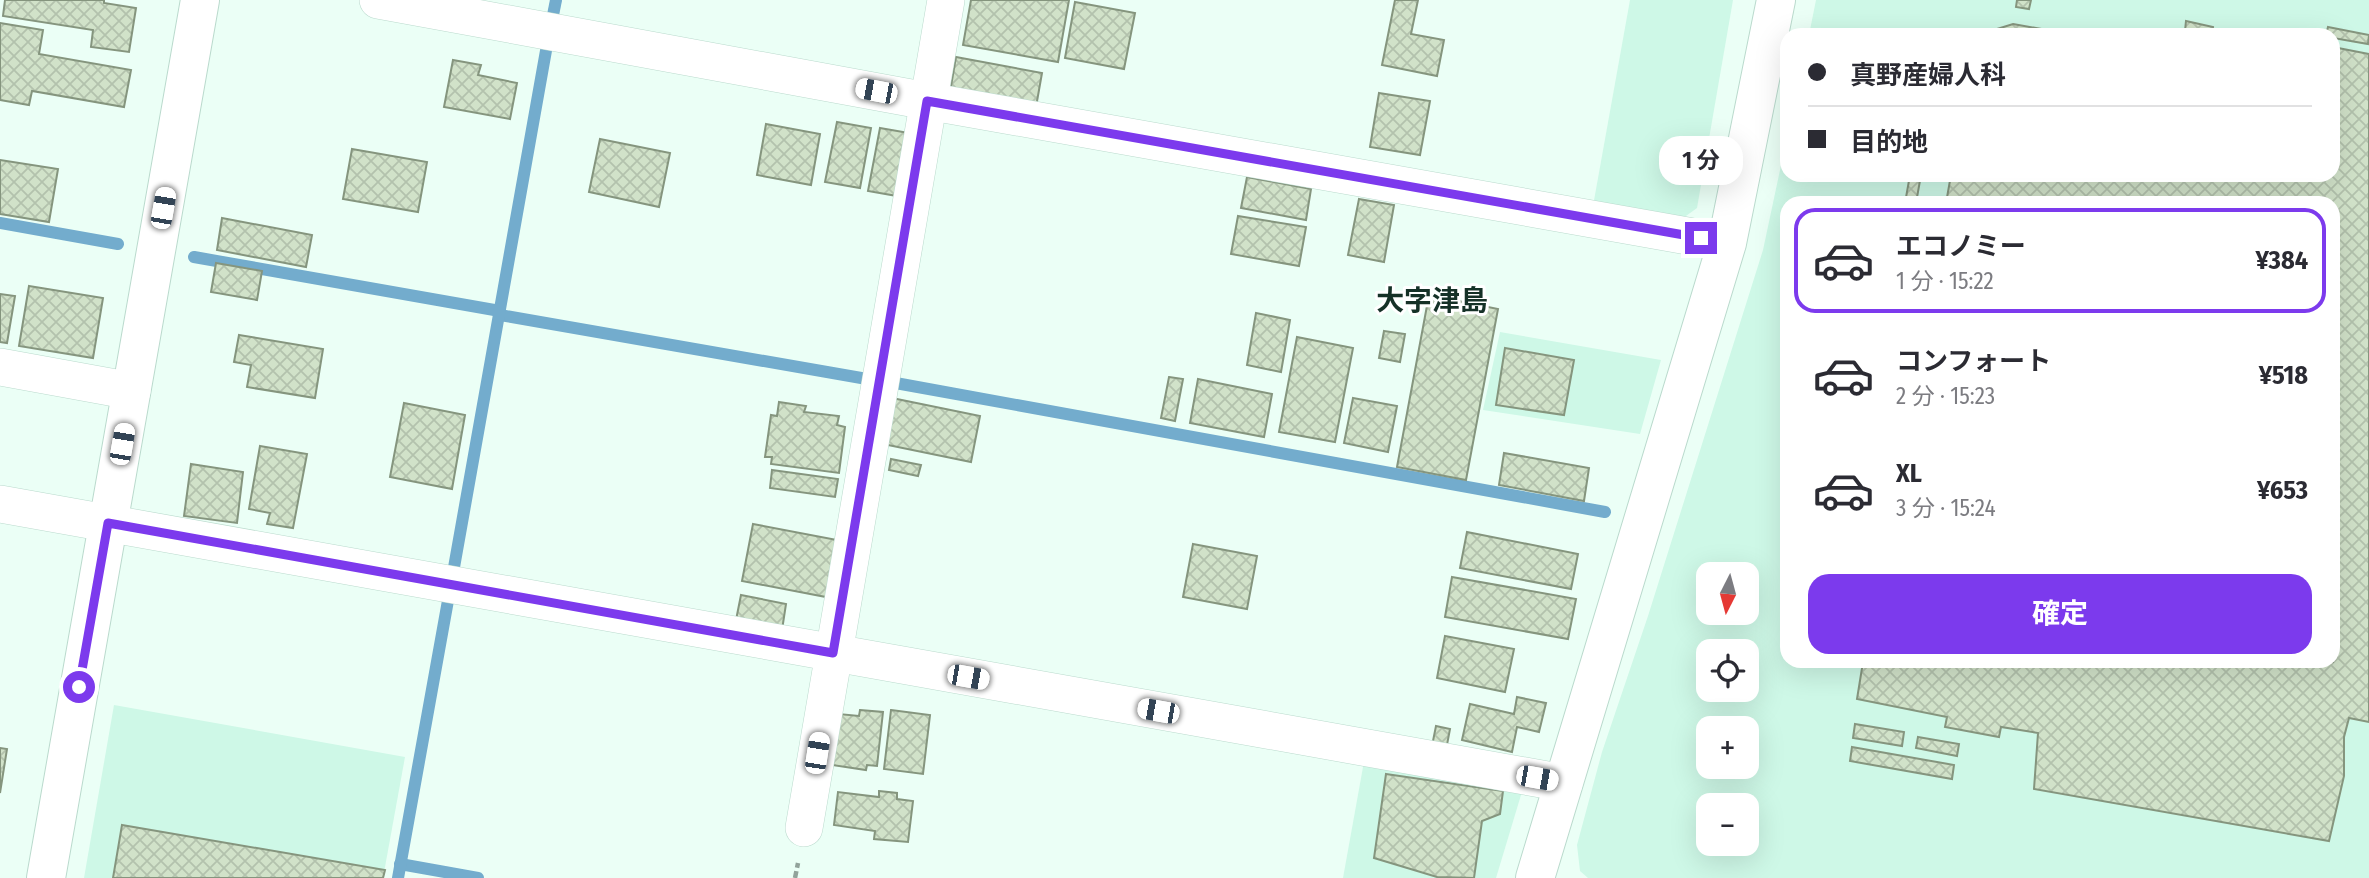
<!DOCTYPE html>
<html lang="ja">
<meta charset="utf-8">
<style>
body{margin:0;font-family:"Fira Sans Condensed","Noto Sans JP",sans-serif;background:#f2f2f3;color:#2b2b33;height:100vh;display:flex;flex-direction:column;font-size:26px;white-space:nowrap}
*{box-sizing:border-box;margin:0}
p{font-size:23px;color:#7c7c81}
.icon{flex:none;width:38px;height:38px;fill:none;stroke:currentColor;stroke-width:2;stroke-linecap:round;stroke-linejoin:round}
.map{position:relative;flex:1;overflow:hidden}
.drawer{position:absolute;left:1780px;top:196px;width:560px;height:472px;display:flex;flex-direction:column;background:#fff;border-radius:21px;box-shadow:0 7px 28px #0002}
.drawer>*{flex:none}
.banner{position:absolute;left:1780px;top:28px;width:560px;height:154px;border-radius:21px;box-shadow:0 7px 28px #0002;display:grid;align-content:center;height:154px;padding:0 28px;background:#fff}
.needle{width:46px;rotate:186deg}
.buttons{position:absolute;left:1696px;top:562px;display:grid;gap:14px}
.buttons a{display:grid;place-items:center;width:63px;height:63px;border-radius:14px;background:#fff;box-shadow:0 7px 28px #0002;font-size:35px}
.end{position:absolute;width:32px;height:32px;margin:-16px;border:9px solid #7c3aed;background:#fff;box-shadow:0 0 0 4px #fff}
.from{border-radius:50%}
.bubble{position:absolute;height:49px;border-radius:21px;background:#fff;box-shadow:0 7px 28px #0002;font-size:23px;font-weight:700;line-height:49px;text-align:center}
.car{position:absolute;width:21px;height:42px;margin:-21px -10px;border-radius:9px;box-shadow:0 0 5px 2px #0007;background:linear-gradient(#fff 24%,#345 0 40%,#fff 0 76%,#345 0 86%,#fff 0)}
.banner b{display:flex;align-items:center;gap:24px;height:66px;font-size:26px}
.banner b+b{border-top:2px solid #e1e1e2}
.banner i{width:18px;height:18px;background:#2b2b33}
ul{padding:12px 0 0;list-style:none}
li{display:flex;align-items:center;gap:21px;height:105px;margin:0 14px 10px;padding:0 14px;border:4px solid transparent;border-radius:21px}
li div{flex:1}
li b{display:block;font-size:26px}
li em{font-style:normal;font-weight:700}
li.on{border-color:#7c3aed}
li>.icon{width:63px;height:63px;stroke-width:1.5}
.primary-button{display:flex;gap:14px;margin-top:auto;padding:14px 28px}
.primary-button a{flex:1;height:80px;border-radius:21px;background:#7c3aed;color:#fff;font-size:28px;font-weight:700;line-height:80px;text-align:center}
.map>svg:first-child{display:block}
.built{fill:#cef8e7;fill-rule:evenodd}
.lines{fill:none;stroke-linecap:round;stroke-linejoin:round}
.stream{stroke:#73accd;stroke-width:12}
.building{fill:url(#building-cross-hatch);stroke:#85957e;stroke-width:2}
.minor-casing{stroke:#badacd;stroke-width:38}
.tertiary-casing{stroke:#badacd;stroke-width:40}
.path{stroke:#92a39b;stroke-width:4.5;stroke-dasharray:7 3.5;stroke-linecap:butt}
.minor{stroke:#fff;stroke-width:37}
.tertiary{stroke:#fff;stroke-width:38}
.route{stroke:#7c3aed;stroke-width:9}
.labels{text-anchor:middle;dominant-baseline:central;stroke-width:6;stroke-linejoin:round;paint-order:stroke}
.quarter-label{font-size:28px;font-weight:bold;fill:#153127;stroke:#fff}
</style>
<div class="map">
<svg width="2369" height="878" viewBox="0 0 2369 878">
<defs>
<pattern id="building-cross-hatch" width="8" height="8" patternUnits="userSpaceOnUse" patternTransform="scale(1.75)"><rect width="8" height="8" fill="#d1e2c9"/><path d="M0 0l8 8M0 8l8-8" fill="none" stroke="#b3c2ad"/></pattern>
</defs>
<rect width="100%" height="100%" fill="#ebfff6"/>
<g class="built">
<polygon points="1630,0 1733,0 1697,208 1679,221 1593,206"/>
<path d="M1816,0H2369V878H1588L1580,871L1577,845L1602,752L1648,616L1763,250L1787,137V175H2333V35H1809ZM1787,203H2333V662H1787ZM1708,574H1746V612H1708ZM1708,651H1746V690H1708ZM1708,728H1746V766H1708ZM1708,805H1746V844H1708Z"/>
<polygon points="1500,332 1661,360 1640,434 1483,410"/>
<polygon points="114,705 405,757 383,878 84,878"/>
<polygon points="1365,756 1524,785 1496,878 1343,878"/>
</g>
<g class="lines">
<g class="stream">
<polyline points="552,20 556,0"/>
<polyline points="0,223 118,244"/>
<polyline points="194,257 500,311"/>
<polyline points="500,315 867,379"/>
<polyline points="890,382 1605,512"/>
<polyline points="453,573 547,45"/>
<polyline points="400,864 478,878"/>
<polyline points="398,878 449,595"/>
</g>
</g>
<g class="building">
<polygon points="5,0 104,0 104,3 136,8 129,52 91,47 93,30 3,16"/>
<polygon points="971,0 1069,0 1058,62 963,45"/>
<polygon points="1395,0 1418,0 1411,34 1444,40 1437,76 1382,65"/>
<polygon points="2017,0 2031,0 2029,9 2016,7"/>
<polygon points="1075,2 1135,13 1124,69 1065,58"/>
<polygon points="2186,21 2213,27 2212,35 2185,31"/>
<polygon points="0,23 43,30 39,54 131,70 124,107 32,91 29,105 0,100"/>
<polygon points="2013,24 2075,35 1988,35 1994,30"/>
<polygon points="2328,27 2369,35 2368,44 2333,38 2333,35 2326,35"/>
<polygon points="2333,47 2369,54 2369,722 2349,718 2344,737 2344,776 2329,841 2034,789 2038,733 2001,727 1999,737 1945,727 1947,717 1857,699 1863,662 2333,662 2333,203 1946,203 1951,175 2333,175"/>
<polygon points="956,57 1042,73 1036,107 950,92"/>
<polygon points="453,60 481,65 478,75 517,83 510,119 444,107"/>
<polygon points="1379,93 1430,101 1420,155 1370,147"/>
<polygon points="837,122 871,128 860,188 825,182"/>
<polygon points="766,124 820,134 811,185 757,175"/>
<polygon points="880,128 909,133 897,196 868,191"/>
<polygon points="600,139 670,153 659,207 589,192"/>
<polygon points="352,149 427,162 418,212 343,199"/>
<polygon points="0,160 58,169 49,222 0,214"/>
<polygon points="1910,175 1921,175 1916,203 1905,203"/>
<polygon points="1247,177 1311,189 1306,220 1241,208"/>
<polygon points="1359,199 1394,205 1384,262 1348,255"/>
<polygon points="1238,216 1306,227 1299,266 1231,254"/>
<polygon points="222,218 312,235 306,267 217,250"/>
<polygon points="216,263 262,271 257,300 211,292"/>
<polygon points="29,286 103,298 93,358 19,346"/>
<polygon points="0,294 15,296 7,343 0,342"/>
<polygon points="1429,295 1498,309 1466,480 1397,467"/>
<polygon points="1256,313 1290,320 1281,372 1247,365"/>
<polygon points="1384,331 1405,334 1400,362 1379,358"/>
<polygon points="239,335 323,349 315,398 247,387 251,365 234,362"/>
<polygon points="1297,337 1353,348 1335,442 1279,432"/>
<polygon points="1505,348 1574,360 1564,415 1496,405"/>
<polygon points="1169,377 1183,379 1175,421 1161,418"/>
<polygon points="1198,379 1272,394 1264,437 1190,423"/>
<polygon points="892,398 980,416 971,462 883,444"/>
<polygon points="1353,398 1397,406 1388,452 1344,443"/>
<polygon points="779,402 806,406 804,412 839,416 837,425 845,427 839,473 771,464 772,457 765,457 771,415 777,416"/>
<polygon points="404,403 465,415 452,489 390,477"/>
<polygon points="260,446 307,454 293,528 267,524 270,513 249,509"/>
<polygon points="1504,453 1589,468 1584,501 1499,485"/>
<polygon points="891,459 921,465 918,476 889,470"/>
<polygon points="191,464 243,472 237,523 184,516"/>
<polygon points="772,470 838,479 835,497 770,488"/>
<polygon points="753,524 837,540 826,597 742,581"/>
<polygon points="1467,532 1578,554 1571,589 1460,568"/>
<polygon points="1193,544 1257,556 1247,609 1183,597"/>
<polygon points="1452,577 1576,599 1568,639 1445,617"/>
<polygon points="741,595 786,604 782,630 736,620"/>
<polygon points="1445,636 1514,649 1505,692 1437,678"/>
<polygon points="1517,697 1546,703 1539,732 1517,727 1512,752 1462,740 1470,704 1514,714"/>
<polygon points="860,710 883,712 877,766 867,765 866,770 832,765 839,714 859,716"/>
<polygon points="891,710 930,715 923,774 884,769"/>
<polygon points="1855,724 1904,732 1902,746 1853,738"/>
<polygon points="1436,726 1450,729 1446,750 1432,746"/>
<polygon points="1918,737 1959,744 1957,756 1916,748"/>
<polygon points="1852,747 1954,765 1952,779 1850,761"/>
<polygon points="0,748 7,749 0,793"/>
<polygon points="1386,774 1503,791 1500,814 1482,821 1474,878 1437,877 1374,858"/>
<polygon points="879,791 897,793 897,799 913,801 908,842 874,839 875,831 834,825 838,792 879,797"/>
<polygon points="122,825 385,870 383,878 113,878"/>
</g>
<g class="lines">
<defs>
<g id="minor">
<polyline points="378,0 927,101 1727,243"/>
<polyline points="0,367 132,391"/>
<polyline points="0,504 1564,783"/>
<polyline points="804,828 946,0"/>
</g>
<g id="tertiary">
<polyline points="46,878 200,0"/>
<polyline points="1535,878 1727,243 1776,0"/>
</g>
</defs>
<use href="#minor" class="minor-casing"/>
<use href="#tertiary" class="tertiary-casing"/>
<polyline class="path" points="795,878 798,863"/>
<use href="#minor" class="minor"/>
<use href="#tertiary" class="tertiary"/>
</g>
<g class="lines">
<polyline class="route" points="79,687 108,523 833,653 927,101 1701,238"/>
</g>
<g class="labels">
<g class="quarter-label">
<text x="1432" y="300">大字津島</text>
</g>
</g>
</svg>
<div class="buttons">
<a><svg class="needle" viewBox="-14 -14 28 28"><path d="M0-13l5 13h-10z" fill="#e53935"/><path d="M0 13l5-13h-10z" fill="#7c7c81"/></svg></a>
<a><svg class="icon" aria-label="locate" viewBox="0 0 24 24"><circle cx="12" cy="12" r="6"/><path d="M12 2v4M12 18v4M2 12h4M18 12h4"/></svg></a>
<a>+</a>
<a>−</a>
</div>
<i class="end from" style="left:79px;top:687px"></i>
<i class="end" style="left:1701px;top:238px"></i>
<div class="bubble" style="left:1659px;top:136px;width:84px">1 分</div>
<i class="car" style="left:876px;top:91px;rotate:281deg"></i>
<i class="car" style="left:163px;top:208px;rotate:10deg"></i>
<i class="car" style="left:122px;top:444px;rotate:10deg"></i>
<i class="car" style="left:968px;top:677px;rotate:100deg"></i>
<i class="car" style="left:1158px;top:711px;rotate:280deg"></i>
<i class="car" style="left:817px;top:753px;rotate:9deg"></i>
<i class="car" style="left:1537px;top:778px;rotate:100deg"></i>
<div class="banner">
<b><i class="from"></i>真野産婦人科</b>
<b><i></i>目的地</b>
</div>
<section class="drawer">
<ul>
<li class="on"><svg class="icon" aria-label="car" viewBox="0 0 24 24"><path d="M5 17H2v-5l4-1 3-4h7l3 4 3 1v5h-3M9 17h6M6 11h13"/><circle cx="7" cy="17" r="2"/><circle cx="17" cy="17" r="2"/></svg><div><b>エコノミー</b><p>1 分 · 15:22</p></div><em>¥384</em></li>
<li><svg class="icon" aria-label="car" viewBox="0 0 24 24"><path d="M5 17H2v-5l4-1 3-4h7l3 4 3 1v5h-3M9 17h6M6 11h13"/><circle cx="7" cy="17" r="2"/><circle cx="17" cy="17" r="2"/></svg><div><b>コンフォート</b><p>2 分 · 15:23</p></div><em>¥518</em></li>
<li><svg class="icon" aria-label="car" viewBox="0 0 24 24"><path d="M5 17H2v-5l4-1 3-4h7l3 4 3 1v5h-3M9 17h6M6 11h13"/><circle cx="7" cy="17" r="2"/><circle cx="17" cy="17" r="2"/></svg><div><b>XL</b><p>3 分 · 15:24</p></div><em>¥653</em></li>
</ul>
<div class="primary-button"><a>確定</a></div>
</section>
</div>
